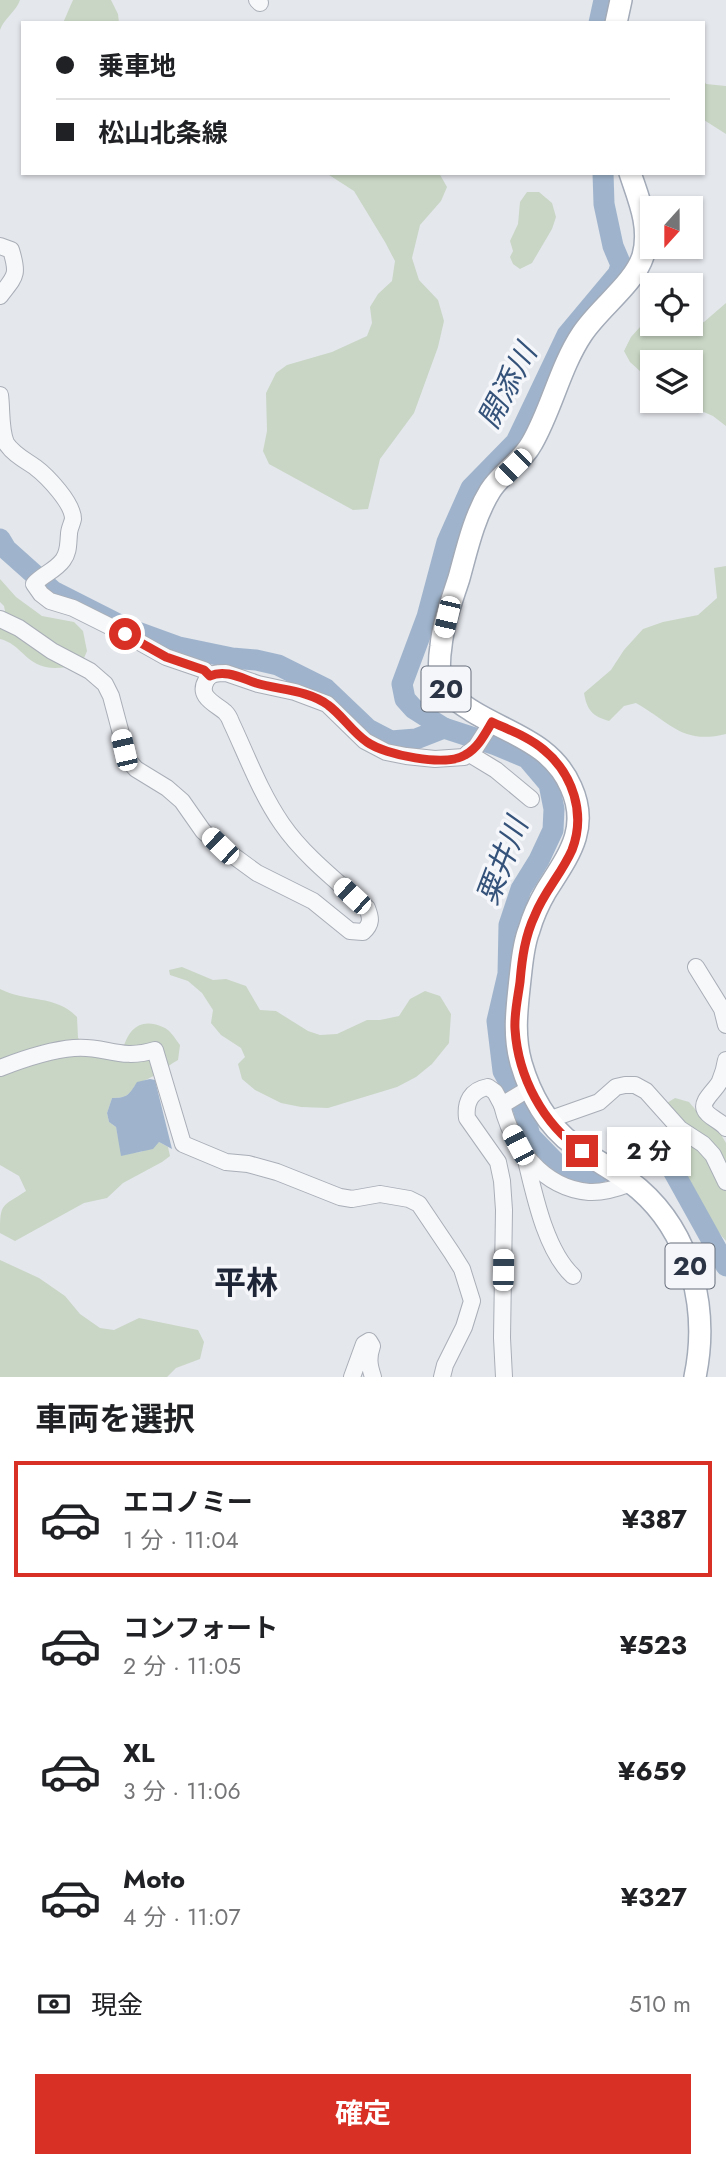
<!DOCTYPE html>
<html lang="ja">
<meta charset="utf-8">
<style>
body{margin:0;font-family:Jost,"Noto Sans JP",sans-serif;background:#f2f2f2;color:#202124;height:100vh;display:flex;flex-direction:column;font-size:26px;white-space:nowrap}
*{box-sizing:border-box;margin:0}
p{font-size:23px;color:#757577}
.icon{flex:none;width:38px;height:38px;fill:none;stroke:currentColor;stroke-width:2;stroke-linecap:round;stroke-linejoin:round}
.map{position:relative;height:1377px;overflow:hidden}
.panel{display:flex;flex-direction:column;background:#fff;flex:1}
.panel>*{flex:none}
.top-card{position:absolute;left:21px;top:21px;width:684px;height:154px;border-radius:0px;box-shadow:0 2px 5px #0004;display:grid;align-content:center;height:154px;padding:0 35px;background:#fff}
.needle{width:46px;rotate:201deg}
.tools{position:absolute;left:640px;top:196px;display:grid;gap:14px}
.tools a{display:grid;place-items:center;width:63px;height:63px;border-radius:0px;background:#fff;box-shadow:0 2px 5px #0004;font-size:35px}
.end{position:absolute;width:32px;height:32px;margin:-16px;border:9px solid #d93025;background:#fff;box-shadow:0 0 0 4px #fff}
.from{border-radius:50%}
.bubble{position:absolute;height:49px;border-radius:0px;background:#fff;box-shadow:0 2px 5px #0004;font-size:23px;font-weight:700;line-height:49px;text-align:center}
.car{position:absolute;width:21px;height:42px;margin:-21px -10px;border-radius:9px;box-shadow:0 0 5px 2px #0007;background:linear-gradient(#fff 24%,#345 0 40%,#fff 0 76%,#345 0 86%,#fff 0)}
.top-card b{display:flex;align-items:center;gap:24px;height:66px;font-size:26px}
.top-card b+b{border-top:2px solid #e0e0e0}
.top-card i{width:18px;height:18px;background:#202124}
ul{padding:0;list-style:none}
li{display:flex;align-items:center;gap:21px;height:116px;margin:0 14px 10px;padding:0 21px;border:4px solid transparent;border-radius:0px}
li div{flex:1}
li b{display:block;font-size:26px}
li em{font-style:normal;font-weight:700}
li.current{border-color:#d93025}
li>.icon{width:63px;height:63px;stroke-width:1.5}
h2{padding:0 35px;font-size:32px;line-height:84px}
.pay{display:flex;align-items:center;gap:18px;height:77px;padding:0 35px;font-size:26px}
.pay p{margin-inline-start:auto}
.cta{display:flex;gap:14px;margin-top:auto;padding:14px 35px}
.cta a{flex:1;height:80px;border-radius:0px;background:#d93025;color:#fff;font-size:28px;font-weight:700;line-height:80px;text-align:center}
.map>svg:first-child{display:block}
.green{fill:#c9d6c5}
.water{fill:#9fb4cc}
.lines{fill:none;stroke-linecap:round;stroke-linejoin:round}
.river{stroke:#9fb4cc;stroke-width:21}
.minor-casing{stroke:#a9aeb7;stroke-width:18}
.major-casing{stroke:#a3abb8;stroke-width:24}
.minor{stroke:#f7f8fa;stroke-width:16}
.major{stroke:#fff;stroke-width:21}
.route{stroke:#d93025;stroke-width:9}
.labels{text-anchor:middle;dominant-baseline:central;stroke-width:7;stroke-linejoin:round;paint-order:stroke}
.shield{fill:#f4f6f9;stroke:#676e7b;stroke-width:2}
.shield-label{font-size:26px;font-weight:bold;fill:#2b3445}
.water-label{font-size:30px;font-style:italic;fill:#34527a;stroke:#f4f6f9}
.quarter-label{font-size:32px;font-weight:bold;fill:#1d2536;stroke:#f4f6f9}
</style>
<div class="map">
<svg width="726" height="1377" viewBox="0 0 726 1377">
<rect width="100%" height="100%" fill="#e4e7ec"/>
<g class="green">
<path d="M0,0H20C16,12 4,18 0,30Z"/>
<polygon points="73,0 111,0 118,14 119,23 63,23"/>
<polygon points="704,81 706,84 726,86 726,134 704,120"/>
<polygon points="326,173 439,173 447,187 441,201 420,225 412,258 419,280 438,300 444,321 438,347 414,413 380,459 368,509 353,510 269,464 263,451 267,431 266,393 276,373 287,365 332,352 367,336 372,323 370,307 378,294 392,281 395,261 385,242 354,191"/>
<polygon points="527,192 539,192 552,203 556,217 552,229 532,263 520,269 513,264 510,257 513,251 510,241 518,224 520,202"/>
<polygon points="726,303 726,426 713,416 678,401 691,401 691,362 653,362 653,383 630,362 624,351 631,337 640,327 684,327 704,322"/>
<path d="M726,566V734C682,745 670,722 636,703L624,706L609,721C592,716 587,710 584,693L611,670L624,650L643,629L663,622L698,615L717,598L714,568Z"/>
<path d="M0,579L16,597L42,616L74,622L83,631L87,651L81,665C66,667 50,671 37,664C23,657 17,643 0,639V617L5,611L4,606L0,602Z"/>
<polygon points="182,967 213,980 226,979 246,986 260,1010 276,1011 308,1031 320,1035 337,1034 367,1020 380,1020 399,1016 410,999 425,991 440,996 451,1014 449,1043 432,1064 416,1077 397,1087 328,1108 301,1107 281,1103 255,1090 242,1079 238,1064 245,1057 241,1048 221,1035 211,1023 213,1010 202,993 188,981 170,975 169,970"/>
<path d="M0,989C27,1003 55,994 77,1017L78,1038L94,1052L123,1049C129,1027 142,1017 165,1028C171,1031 176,1040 180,1045L178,1060C164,1068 153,1079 137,1083C129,1095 127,1098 112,1098L107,1113L109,1122L116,1127L118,1137L129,1153L141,1152L159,1142L168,1147L170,1156L162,1162L123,1183L107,1198L84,1203L15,1241L0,1233C0,1202 2,1207 26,1191L19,1176L0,1165Z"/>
<path d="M675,1098L689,1102L705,1121L720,1133L726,1143V1241C706,1219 699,1189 679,1166C671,1156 660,1150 658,1136L667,1130V1103Z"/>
<polygon points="0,1260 39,1278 65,1296 80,1314 100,1328 114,1330 139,1318 198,1330 204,1342 200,1359 176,1368 167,1377 0,1377"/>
</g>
<path class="water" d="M150,1079L155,1080L172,1149L159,1142L153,1149L121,1156L116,1127L109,1122L107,1113L112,1098C127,1098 129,1095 137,1082Z"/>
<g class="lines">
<g class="river">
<polyline points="599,23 604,0"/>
<polyline points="0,539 6,549 53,591 124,627 179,647 232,658 256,660 278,665 326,689 368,729 391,741 416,739 444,728 496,745 527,758 549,784 554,809 553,830 539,860 521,889 509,925 508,974 497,1021 503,1071 523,1108 530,1136 562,1169 579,1175 597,1174 630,1156 643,1154 654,1156 671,1167 726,1266"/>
<polyline points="444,728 414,709 405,699 402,684 427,617 447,542 471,488 516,442 567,335 618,274 621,265 613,246 604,204 603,173"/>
</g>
<defs>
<g id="minor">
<polyline points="257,0 260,3"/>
<path d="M0,246L11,250C19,276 15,276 0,296"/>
<path d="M0,395C2,409 0,429 6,443C13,454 25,460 35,467C47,476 73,503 73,519C72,524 69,529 69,534C68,544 69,552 63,560C55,571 43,574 34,584L41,594L50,601L73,608L125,634L166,657L204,670L210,676"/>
<path d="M0,619L19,628L52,651L90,671L105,684L111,696L128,760L136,769L167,788L182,801L203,831L220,846L257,873L313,901L350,931L363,932C372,924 371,918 367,908C338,882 304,856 282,824C260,792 247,756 231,722C230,719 227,714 225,712C216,704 197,697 206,681C210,673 217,673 226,673L258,684L295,692L327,704L365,741L386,752L406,756L435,759L464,757L476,747L492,722"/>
<polyline points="468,753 496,770 531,799"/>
<polyline points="696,967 722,1009 726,1025"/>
<path d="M726,1060C725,1067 723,1074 720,1081C717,1089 700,1101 705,1110C708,1117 721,1121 726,1128"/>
<path d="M0,1068C23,1059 50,1050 74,1048C105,1045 120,1061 155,1050L183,1144L226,1162L248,1164L277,1172L340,1197L352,1199L380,1194L409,1199L419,1204L452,1253L462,1269L472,1301L464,1327L445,1365L442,1377"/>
<path d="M502,1105C512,1146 542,1188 589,1192C603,1193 618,1188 631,1183"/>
<polyline points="548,1120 599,1102 616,1087 625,1085 635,1085 646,1091 680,1129 703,1144 713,1155 726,1182"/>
<path d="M525,1156C534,1193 545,1250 573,1276"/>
<path d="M352,1377L364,1344L369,1341L372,1346C368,1358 369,1365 373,1377"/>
<path d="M504,1377L502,1338L504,1210L502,1181L498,1162L467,1118C465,1102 471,1090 488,1087L495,1092L502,1105L530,1088"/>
</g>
<g id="major">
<polyline points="616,23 621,0"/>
<path d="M630,173C639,200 651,227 643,256C634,284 600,307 582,334C560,367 552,408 532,443C522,462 501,473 490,491C474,517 467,549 459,578C452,600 443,623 441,646C439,659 438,677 445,688C451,698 463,705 472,711C509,734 552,743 571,787C590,829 568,856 546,891C539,903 533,916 529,930C523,945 522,962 520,979C517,1008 513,1034 521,1063C530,1094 547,1126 574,1145C595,1161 619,1172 639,1189C692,1235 709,1310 695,1377"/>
</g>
</defs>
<use href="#minor" class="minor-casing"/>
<use href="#major" class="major-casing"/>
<use href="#minor" class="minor"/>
<use href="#major" class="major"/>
</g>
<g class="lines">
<path class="route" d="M125,634L166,657L204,670L210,676C225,669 241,678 256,683C279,690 308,690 328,705C342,715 352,732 367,742C385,755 445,767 465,755C478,748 485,734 492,722C509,730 529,737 544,750C573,774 586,814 572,850C562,873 544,892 535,915C525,936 522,958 520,982C518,997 514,1014 515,1029C518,1077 543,1124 582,1151"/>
</g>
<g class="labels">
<g class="shield">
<rect x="421.5" y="666.5" width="49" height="45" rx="5"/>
<rect x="665.5" y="1243.5" width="49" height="45" rx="5"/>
</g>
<g class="shield-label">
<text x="446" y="689">20</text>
<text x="690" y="1266">20</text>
</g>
<g class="water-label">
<text transform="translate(507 386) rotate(-62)">開添川</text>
<text transform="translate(502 861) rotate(-69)">粟井川</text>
</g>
<g class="quarter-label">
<text x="246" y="1283">平林</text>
</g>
</g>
</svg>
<div class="tools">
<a><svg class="needle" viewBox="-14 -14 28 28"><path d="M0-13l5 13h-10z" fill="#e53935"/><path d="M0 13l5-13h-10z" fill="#757577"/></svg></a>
<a><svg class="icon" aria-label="locate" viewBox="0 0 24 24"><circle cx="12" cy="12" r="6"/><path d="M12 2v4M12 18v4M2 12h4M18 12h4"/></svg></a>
<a><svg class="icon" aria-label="layers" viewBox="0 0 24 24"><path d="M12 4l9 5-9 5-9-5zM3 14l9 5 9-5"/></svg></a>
</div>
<i class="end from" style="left:125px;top:634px"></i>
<i class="end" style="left:582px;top:1151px"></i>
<div class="bubble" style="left:607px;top:1127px;width:84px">2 分</div>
<i class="car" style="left:513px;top:467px;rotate:225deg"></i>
<i class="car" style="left:447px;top:617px;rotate:193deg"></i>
<i class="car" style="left:124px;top:750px;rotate:347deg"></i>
<i class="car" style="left:220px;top:846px;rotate:314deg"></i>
<i class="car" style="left:352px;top:896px;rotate:313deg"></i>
<i class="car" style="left:518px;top:1145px;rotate:332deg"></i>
<i class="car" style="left:503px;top:1270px;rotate:1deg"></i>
<div class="top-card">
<b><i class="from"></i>乗車地</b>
<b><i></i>松山北条線</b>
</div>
</div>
<section class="panel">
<h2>車両を選択</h2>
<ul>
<li class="current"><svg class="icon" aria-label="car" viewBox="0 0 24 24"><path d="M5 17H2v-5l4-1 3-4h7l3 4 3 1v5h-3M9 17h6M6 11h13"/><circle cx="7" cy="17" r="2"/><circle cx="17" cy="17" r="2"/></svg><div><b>エコノミー</b><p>1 分 · 11:04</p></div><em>¥387</em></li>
<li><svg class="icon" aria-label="car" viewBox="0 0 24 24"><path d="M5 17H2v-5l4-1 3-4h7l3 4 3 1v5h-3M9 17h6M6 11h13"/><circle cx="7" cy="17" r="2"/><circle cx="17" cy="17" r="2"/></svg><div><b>コンフォート</b><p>2 分 · 11:05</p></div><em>¥523</em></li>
<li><svg class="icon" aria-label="car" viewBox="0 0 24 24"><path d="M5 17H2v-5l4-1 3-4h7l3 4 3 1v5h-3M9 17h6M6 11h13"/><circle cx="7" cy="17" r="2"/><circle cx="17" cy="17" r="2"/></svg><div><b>XL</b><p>3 分 · 11:06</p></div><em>¥659</em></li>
<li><svg class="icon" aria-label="car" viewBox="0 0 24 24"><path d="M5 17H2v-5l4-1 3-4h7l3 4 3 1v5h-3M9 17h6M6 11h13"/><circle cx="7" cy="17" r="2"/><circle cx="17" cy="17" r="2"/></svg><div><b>Moto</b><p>4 分 · 11:07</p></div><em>¥327</em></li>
</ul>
<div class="pay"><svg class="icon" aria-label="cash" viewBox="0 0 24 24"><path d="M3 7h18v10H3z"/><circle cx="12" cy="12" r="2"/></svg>現金<p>510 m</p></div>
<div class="cta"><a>確定</a></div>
</section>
